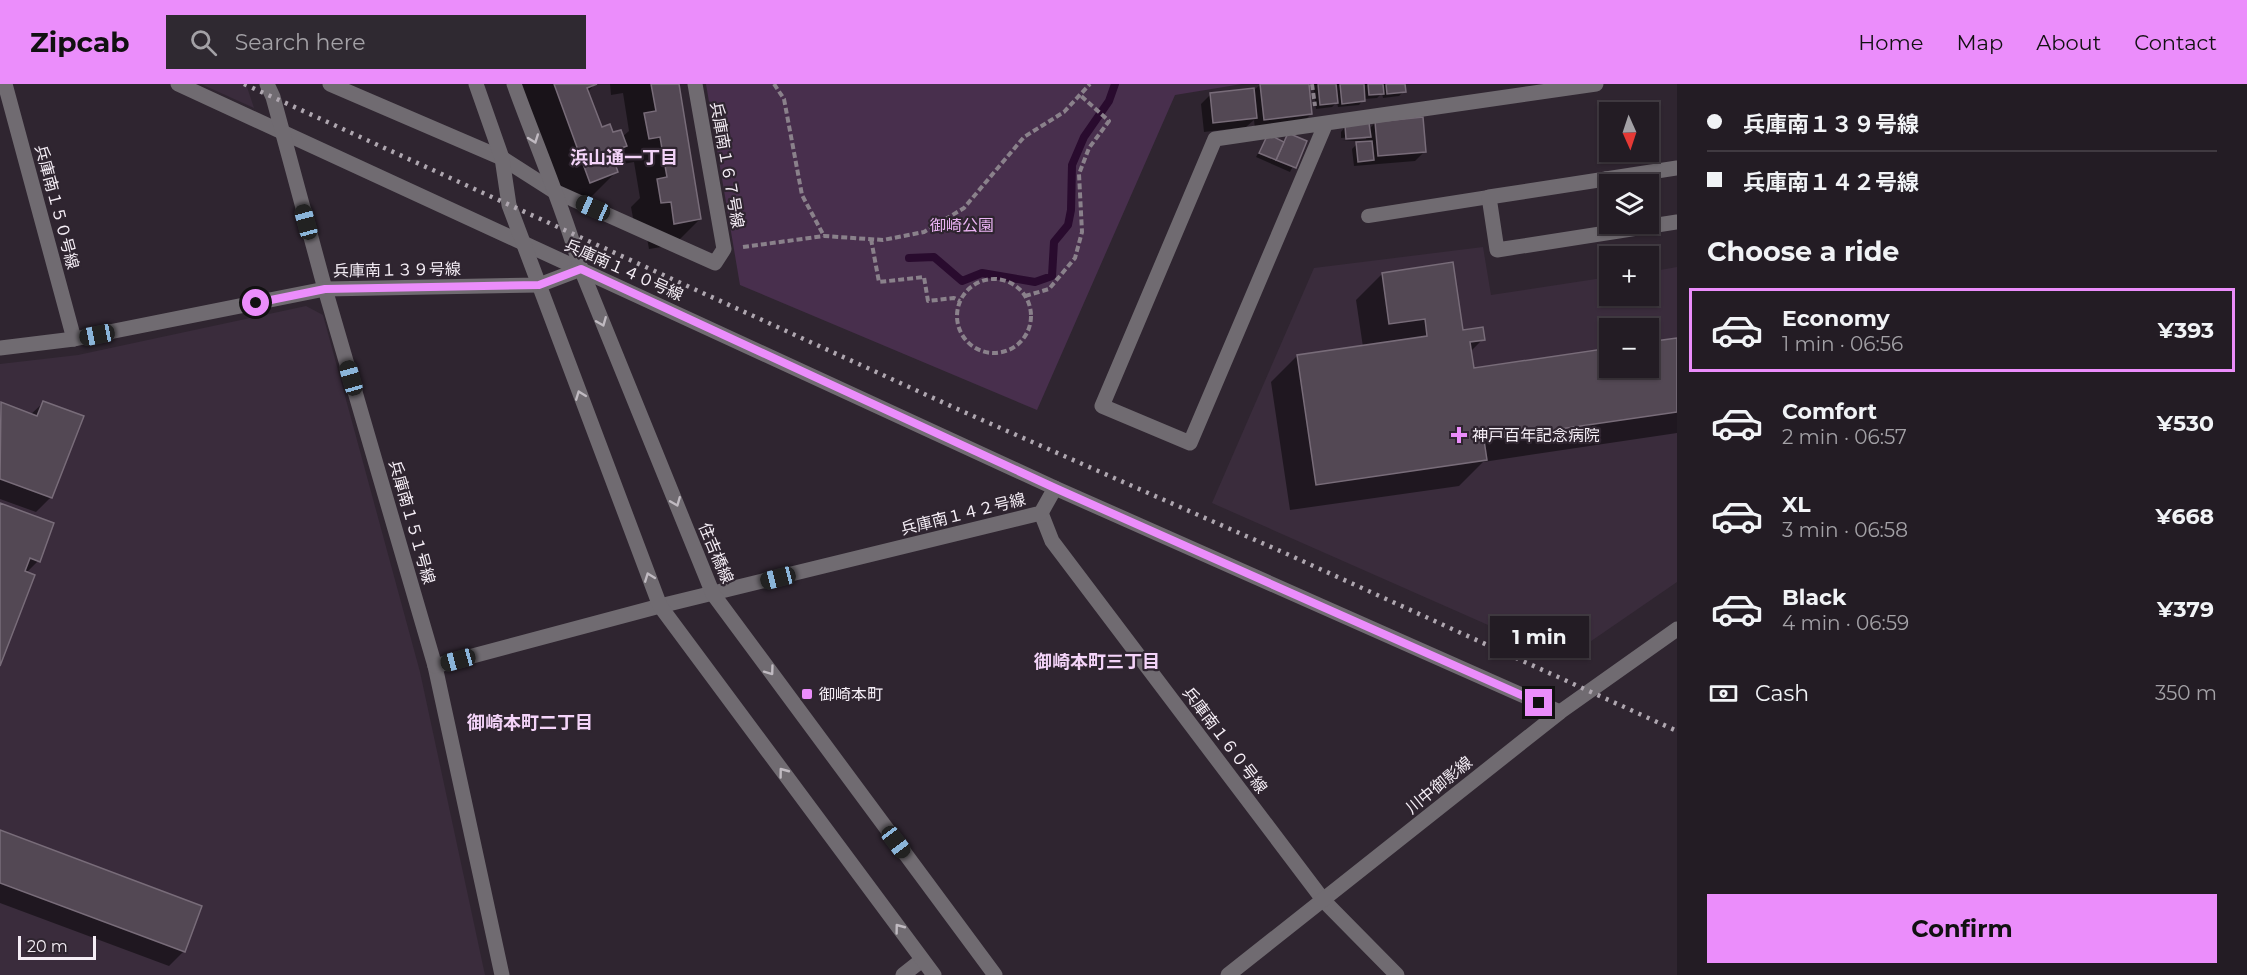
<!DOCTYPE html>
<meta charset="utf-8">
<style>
body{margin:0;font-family:Montserrat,"Noto Sans JP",sans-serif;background:#2f2931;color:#f1f3f6;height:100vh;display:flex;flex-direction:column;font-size:22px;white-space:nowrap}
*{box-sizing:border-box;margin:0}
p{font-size:20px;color:#a3a1a6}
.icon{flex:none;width:33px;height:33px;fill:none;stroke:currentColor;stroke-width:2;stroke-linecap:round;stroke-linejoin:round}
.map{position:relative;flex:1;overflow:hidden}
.sheet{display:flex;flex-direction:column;background:#231c24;width:570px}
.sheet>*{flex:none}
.top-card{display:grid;align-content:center;height:132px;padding:0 30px;background:#231c24}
.needle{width:39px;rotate:177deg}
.tools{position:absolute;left:1599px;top:18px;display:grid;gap:12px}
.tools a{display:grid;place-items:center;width:60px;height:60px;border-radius:0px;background:#231c24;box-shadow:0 2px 4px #0004,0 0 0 2px #403a41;font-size:30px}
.scale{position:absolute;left:18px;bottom:15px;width:78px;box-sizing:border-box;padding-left:6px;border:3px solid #f5eef6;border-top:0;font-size:16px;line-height:21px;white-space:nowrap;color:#f5eef6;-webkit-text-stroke:4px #2f2530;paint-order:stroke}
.end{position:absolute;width:27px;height:27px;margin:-14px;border:8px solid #eb8dfb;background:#111;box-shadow:0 0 0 3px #111}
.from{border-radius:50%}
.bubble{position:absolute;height:42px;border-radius:0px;background:#231c24;box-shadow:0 2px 4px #0004,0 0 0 2px #403a41;font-size:20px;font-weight:700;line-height:42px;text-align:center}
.car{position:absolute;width:18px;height:36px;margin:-18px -9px;border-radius:8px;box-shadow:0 0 4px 2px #0007;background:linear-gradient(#222 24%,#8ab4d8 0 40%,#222 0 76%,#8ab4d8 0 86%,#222 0)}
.top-card b{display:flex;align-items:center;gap:21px;height:57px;font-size:22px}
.top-card b+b{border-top:2px solid #403a41}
.top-card i{width:15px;height:15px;background:#f1f3f6}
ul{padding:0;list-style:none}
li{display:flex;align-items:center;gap:18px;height:84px;margin:0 12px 9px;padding:0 18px;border:3px solid transparent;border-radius:0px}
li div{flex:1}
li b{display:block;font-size:22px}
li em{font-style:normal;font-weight:700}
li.on{border-color:#eb8dfb}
li>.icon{width:54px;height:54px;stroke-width:1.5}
h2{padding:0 30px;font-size:27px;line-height:72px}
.pay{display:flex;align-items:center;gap:15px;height:66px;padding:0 30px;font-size:22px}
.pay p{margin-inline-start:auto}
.primary-button{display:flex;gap:12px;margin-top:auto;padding:12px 30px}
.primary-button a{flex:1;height:69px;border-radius:0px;background:#eb8dfb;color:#111;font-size:24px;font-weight:700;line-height:69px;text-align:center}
header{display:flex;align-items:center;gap:36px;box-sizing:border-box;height:84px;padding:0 30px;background:#eb8dfb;color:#111}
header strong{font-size:28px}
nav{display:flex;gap:33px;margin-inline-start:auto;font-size:21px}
.search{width:420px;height:54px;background:#2f2931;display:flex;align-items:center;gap:15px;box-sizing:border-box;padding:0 21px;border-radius:0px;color:#a3a1a6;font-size:22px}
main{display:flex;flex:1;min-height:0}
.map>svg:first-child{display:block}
.built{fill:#3a2c3c;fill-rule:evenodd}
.green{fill:#482f4d}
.shadow{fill:#0007}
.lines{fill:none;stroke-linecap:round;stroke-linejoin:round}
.stream{stroke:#290b2e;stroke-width:8}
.building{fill:#534854;stroke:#786c79;stroke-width:1.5}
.path{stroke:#8a818b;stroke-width:4;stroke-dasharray:6 3;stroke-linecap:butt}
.service{stroke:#706b71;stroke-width:14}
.minor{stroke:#706b71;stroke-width:15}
.tertiary{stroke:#706b71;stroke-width:15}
.rail{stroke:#afa7b0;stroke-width:4.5;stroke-dasharray:3 6;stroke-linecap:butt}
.oneway{stroke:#c0bac1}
.route{stroke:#eb8dfb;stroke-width:8}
.poi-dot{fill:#eb8dfb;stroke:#2f2530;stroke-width:2}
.labels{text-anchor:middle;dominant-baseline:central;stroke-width:4.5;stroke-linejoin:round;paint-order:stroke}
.street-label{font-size:16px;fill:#f5eef6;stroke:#2f2530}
.park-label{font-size:16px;fill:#ebb4f4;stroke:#2f2530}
.poi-label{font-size:16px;fill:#f5eef6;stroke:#2f2530;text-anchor:start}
.neighbourhood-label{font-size:18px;font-weight:bold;fill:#f4d4f9;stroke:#2f2530}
</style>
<header>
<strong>Zipcab</strong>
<div class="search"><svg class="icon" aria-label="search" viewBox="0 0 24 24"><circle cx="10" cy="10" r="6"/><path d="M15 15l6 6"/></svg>Search here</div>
<nav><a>Home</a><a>Map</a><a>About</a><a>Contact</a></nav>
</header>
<main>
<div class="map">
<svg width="1677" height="891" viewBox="0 0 1677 891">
<rect width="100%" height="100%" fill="#2f2530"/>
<g class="built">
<polygon points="201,0 246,0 254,24"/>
<path d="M1483,163L1491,211L1609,193L1610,212H1648L1649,188L1677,183V498L1565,575L1212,419L1314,184ZM1610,244H1648V284H1610Z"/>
<polygon points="306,222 323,231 420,588 485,891 0,891 0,280 78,271"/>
</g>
<polygon class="green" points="706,0 1242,0 1175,11 1037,326 740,201"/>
<g class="shadow">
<polygon points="519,0 595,0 587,9 601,45 622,53 629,47 623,9 611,11 610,0 677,0 700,135 674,161 649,165 645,143 635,145 631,123 640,114 634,78 623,80 621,67 612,75 616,88 590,114 564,124"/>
<polygon points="1261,0 1308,0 1311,30 1301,40 1255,45 1254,36 1246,43 1204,48 1201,20 1211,10 1253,7"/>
<polygon points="1313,0 1403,0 1404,7 1399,12 1383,14 1382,9 1377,14 1364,15 1359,21 1338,23 1337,18 1332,23 1316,25"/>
<polygon points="1375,39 1425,67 1415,77 1354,82 1352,65 1360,57 1342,57 1366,55 1366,52 1341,54 1341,48 1345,43 1368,46"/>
<polygon points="1288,51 1305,58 1290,88 1256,73 1268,52 1283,58"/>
<polygon points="1382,190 1462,248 1483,255 1470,268 1473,286 1648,284 1677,256 1677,349 1483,378 1459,402 1290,426 1271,298 1297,272 1363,263 1356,216"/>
<polygon points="43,319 82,333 50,414 36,428 0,415 0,321 30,331"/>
<polygon points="0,420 38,477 26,489 0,578"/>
<polygon points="0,748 184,867 169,882 0,819"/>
</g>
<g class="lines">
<polyline class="stream" points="909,174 934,173 962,197 982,189 1035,198 1052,192 1054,158 1068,141 1071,126 1072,81 1084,53 1109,17 1115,0"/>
</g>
<g class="building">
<polygon points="554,0 597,0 587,4 602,43 610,40 613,48 621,46 627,62 611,68 618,88 590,99"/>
<polygon points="651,0 679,0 701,135 674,140 671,118 661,119 657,95 667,93 660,53 649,55 644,29 656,27"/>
<polygon points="1260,0 1309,0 1312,30 1264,36"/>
<polygon points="1318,0 1336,0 1338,19 1320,21"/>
<polygon points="1340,0 1364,0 1365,17 1342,20"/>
<polygon points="1368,0 1383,0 1384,10 1369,11"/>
<polygon points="1386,0 1405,0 1406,8 1387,10"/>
<polygon points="1254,4 1257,34 1213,39 1210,9"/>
<polygon points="1423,33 1426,68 1378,72 1375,38"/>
<polygon points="1369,39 1371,53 1346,55 1345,42"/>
<polygon points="1288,49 1307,57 1296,84 1276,76"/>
<polygon points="1268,50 1284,58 1276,76 1259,69"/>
<polygon points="1372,57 1374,76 1358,78 1356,58"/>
<polygon points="1453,178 1463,246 1483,243 1485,256 1470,258 1474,284 1610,264 1610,284 1648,284 1648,258 1677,254 1677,328 1484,356 1487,376 1316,401 1297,271 1427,252 1425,235 1389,240 1382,189"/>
<polygon points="43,317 84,332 52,414 0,395 1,318 37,332"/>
<polygon points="0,419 54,439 40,478 30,474 25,487 35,491 0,582"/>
<polygon points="0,746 202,822 185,868 0,799"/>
</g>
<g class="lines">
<g class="path">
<polyline points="774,0 784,15 802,111 824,152"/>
<polyline points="1312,0 1315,22"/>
<polyline points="871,155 879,198 924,193 928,217 954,214 960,217"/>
<polyline points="743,163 824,152 883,156 924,148 964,124 1024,53 1064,28 1090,0"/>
<circle cx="994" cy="232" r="37"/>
<polyline points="1025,212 1049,205 1075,174 1082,148 1079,90 1089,64 1109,37 1080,11"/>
</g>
<polyline class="service" points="1368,132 1489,113"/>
<g class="minor">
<polyline points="5,0 74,255"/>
<polyline points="178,0 1055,404"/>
<polyline points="267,0 273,13 325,205 435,582 502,891"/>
<polyline points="330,0 502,74 552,106 715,179 724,165 695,0"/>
<polyline points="1326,39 1190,359 1102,322 1215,55 1596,0"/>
<polyline points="1677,84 1489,113 1497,166 1677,138"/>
<polyline points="1606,95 1610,120"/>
<polyline points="0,264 74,255 325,205 539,201 581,185"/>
<polyline points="1041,429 1052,457 1324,817 1397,891"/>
<polyline points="435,582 660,522 1041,429 1055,404 1560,628"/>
<polyline points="903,891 922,876"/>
</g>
<g class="tertiary">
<polyline points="476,0 502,74 509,121 660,522 934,891"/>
<path d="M514,0C536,61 563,122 581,185L713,510L995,891"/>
<polyline points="1228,891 1560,628 1677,545"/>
</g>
<polyline class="rail" points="244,0 964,328 1287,470 1677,647"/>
</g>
<defs><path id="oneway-chevron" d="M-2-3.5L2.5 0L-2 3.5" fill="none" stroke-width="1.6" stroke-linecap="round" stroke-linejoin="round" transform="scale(1.5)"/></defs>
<g class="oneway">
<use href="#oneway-chevron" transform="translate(534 55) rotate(70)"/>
<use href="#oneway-chevron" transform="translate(602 238) rotate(68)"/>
<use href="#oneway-chevron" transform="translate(580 311) rotate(-111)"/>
<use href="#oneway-chevron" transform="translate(676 418) rotate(68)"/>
<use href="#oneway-chevron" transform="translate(649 493) rotate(-111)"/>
<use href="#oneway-chevron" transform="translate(770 587) rotate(54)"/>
<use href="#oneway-chevron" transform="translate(783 688) rotate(-127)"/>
<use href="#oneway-chevron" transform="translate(899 844) rotate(-127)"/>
</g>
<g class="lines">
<polyline class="route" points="256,219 325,205 539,201 581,185 1055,404 1539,619"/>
</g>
<g class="poi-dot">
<path d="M1456 342h6v6h6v6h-6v6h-6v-6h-6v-6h6z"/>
<rect x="801" y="604" width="12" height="12" rx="3"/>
</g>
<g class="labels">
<g class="street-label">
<text transform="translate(727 81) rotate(80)">兵庫南１６７号線</text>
<text transform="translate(57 123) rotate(75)">兵庫南１５０号線</text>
<text transform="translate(397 186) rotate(-1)">兵庫南１３９号線</text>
<text transform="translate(624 186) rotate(24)">兵庫南１４０号線</text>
<text transform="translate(963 430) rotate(-14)">兵庫南１４２号線</text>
<text transform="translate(412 438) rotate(74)">兵庫南１５１号線</text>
<text transform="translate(716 469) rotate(67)">住吉橋線</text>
<text transform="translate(1225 656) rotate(53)">兵庫南１６０号線</text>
<text transform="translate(1439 701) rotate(-39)">川中御影線</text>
</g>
<g class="park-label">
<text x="962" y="141">御崎公園</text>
</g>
<g class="poi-label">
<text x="1472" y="351">神戸百年記念病院</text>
<text x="819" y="610">御崎本町</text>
</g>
<g class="neighbourhood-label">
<text x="624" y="74">浜山通一丁目</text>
<text x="1097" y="578">御崎本町三丁目</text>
<text x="530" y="639">御崎本町二丁目</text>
</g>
</g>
</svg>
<div class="tools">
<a><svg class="needle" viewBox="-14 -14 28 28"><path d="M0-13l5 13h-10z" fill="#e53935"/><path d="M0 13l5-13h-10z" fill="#a3a1a6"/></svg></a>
<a><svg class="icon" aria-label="layers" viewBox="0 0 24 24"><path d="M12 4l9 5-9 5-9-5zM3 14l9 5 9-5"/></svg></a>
<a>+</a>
<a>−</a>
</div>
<div class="scale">20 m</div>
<i class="end from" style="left:256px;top:219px"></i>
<i class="end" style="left:1539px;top:619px"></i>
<div class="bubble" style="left:1490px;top:532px;width:99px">1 min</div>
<i class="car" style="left:593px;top:124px;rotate:294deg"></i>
<i class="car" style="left:306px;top:138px;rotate:345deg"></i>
<i class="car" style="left:97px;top:251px;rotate:259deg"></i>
<i class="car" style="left:351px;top:294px;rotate:344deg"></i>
<i class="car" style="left:778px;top:494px;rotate:256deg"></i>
<i class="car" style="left:458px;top:576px;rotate:255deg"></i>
<i class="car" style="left:896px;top:758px;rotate:143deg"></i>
</div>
<section class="sheet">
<div class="top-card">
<b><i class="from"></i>兵庫南１３９号線</b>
<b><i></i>兵庫南１４２号線</b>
</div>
<h2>Choose a ride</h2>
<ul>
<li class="on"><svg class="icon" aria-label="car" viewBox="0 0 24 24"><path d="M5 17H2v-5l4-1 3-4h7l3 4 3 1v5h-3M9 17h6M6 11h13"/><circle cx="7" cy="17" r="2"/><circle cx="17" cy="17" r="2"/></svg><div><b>Economy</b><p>1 min · 06:56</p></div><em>¥393</em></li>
<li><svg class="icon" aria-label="car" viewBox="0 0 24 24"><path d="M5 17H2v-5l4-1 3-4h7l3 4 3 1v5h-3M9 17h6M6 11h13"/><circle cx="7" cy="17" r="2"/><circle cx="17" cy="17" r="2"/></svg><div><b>Comfort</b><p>2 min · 06:57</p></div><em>¥530</em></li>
<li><svg class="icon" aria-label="car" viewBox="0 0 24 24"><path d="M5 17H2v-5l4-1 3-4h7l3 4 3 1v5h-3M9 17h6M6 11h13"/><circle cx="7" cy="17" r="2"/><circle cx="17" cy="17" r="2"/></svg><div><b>XL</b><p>3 min · 06:58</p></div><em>¥668</em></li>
<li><svg class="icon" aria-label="car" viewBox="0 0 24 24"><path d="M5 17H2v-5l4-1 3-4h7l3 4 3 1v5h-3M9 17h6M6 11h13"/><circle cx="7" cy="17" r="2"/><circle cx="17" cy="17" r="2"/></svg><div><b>Black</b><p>4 min · 06:59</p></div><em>¥379</em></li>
</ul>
<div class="pay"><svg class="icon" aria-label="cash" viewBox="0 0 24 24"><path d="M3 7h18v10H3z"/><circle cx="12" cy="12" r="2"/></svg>Cash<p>350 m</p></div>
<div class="primary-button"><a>Confirm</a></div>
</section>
</main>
